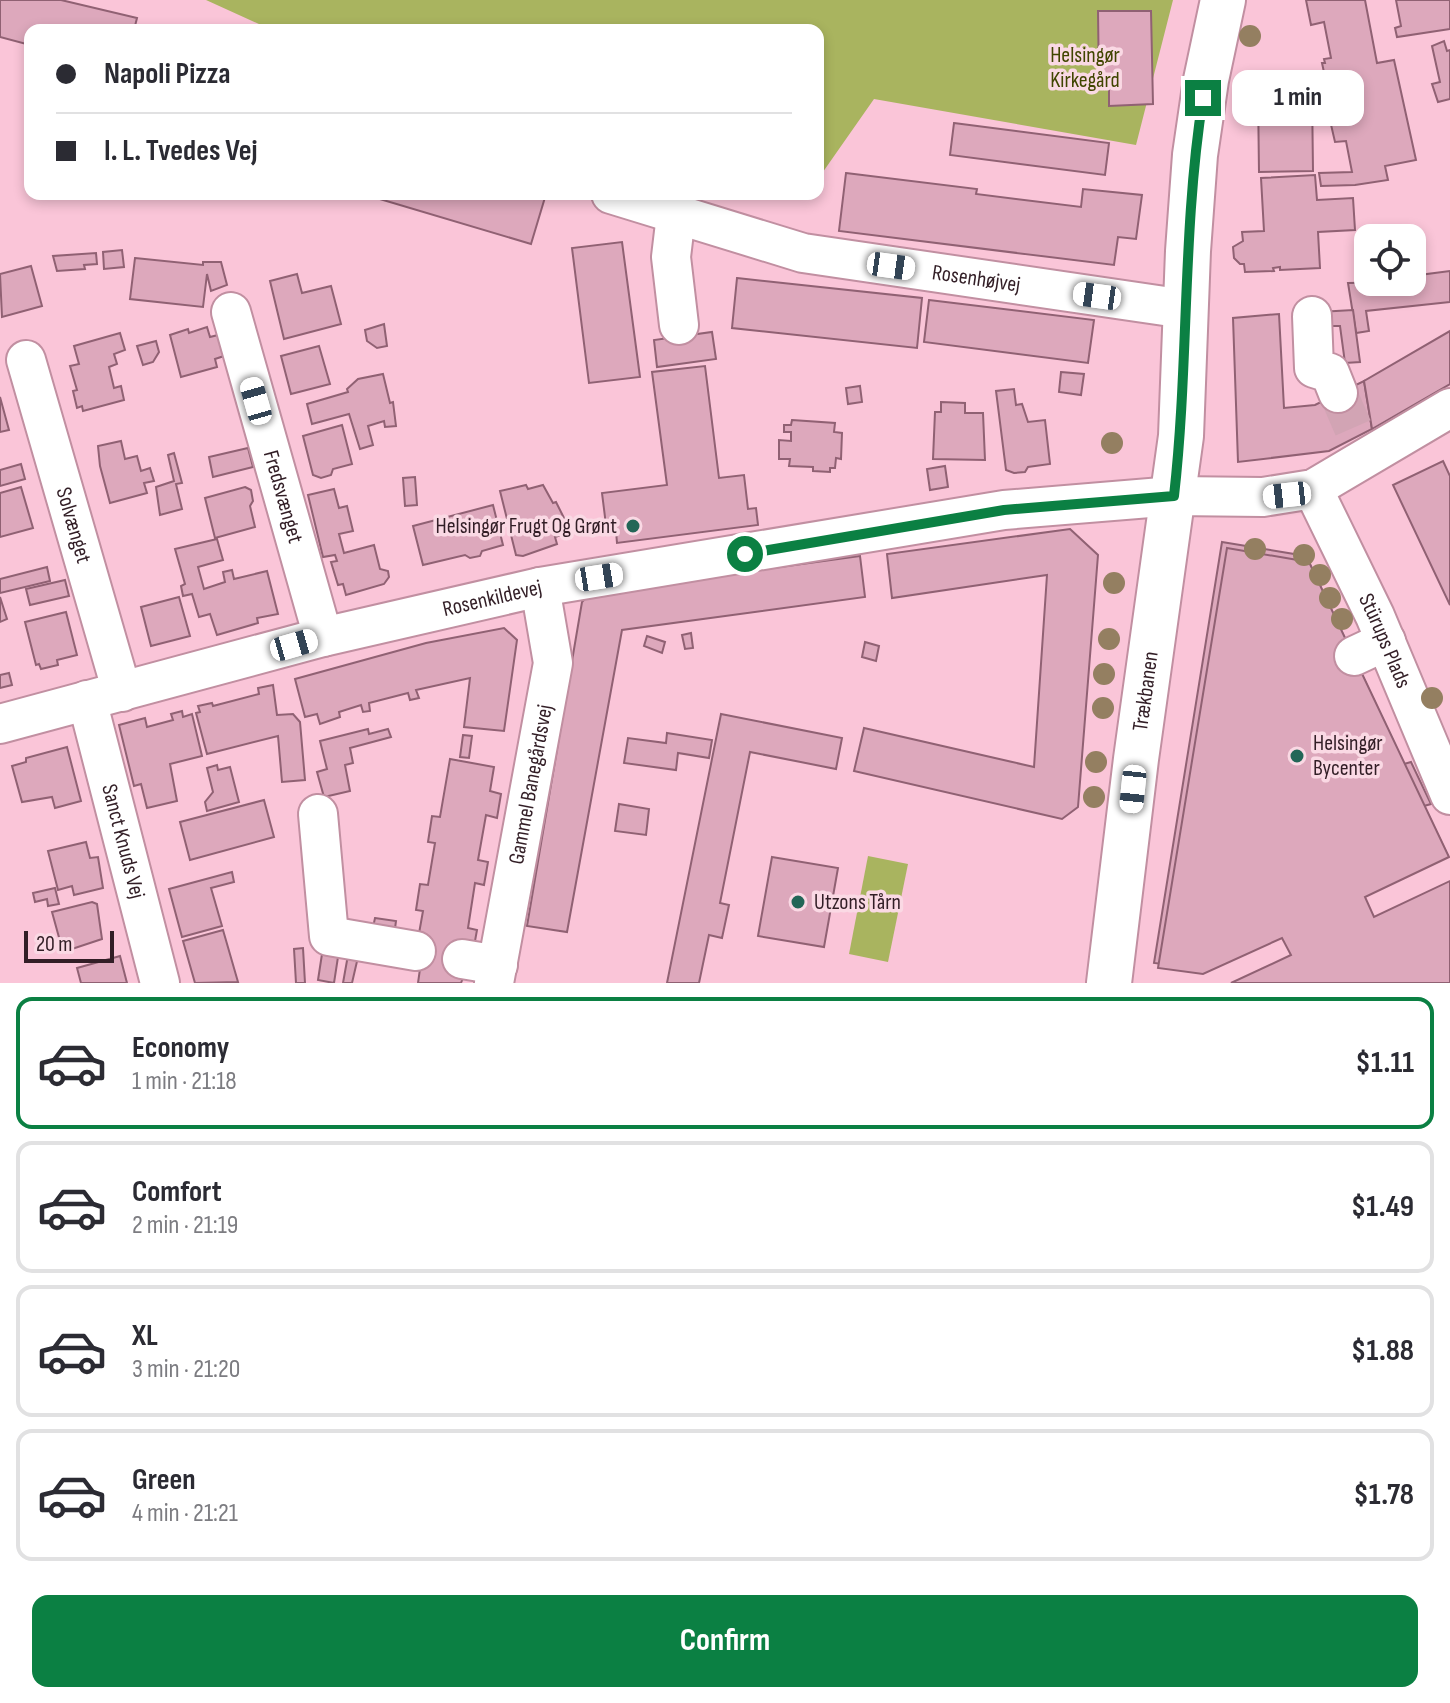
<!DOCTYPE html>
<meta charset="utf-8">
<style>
body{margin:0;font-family:"Sofia Sans Condensed",sans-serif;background:#f7f7f7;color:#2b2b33;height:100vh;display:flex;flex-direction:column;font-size:30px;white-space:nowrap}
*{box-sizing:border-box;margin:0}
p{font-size:26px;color:#7c7c81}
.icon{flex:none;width:44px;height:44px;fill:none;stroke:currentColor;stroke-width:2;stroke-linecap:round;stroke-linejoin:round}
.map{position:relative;height:983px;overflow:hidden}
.panel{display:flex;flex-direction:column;background:#fff;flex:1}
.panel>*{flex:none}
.banner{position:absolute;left:24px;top:24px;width:800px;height:176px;border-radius:16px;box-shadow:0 4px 12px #0003;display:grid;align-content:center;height:176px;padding:0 32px;background:#fff}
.buttons{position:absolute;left:1354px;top:224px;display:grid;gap:16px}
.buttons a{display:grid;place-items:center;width:72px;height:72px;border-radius:16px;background:#fff;box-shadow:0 4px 12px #0003;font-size:40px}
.scale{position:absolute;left:24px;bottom:20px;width:90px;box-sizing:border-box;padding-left:8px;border:4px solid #321e26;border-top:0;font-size:22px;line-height:28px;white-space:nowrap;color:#321e26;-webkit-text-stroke:6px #fad9e4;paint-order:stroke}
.end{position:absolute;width:36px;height:36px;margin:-18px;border:10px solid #0b8043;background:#fff;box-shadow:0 0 0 4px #fff}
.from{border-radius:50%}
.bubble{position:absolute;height:56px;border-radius:16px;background:#fff;box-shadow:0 4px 12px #0003;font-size:26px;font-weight:700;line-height:56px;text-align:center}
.car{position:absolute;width:24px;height:48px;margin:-24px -12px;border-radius:10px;box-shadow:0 0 6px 2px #0007;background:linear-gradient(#fff 24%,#345 0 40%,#fff 0 76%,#345 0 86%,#fff 0)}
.banner b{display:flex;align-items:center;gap:28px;height:76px;font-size:30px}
.banner b+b{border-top:2px solid #e1e1e2}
.banner i{width:20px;height:20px;background:#2b2b33}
ul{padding:14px 0 0;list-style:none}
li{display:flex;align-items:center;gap:24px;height:132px;margin:0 16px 12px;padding:0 16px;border:4px solid #e1e1e2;border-radius:16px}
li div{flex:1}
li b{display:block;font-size:30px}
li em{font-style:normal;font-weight:700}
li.current{border-color:#0b8043}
li>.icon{width:72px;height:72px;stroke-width:1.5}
.button{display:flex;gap:16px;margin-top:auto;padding:16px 32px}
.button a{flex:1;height:92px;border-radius:16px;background:#0b8043;color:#fff;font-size:32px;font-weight:700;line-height:92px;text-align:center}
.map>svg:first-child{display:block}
.green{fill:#a9b45f}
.building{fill:#dda8bc;stroke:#906173;stroke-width:2}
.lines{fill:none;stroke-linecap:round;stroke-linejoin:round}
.minor-tunnel{stroke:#d2a4b4;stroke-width:38;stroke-dasharray:38 19;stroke-linecap:butt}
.minor-casing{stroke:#c18fa1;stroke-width:42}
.major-casing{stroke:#c18fa1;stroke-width:48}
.minor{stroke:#fff;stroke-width:38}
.major{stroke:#fff;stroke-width:44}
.tree{fill:#947f61}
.route{stroke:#0b8043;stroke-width:10}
.poi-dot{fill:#236657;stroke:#fad9e4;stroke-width:3}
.labels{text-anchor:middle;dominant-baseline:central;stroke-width:7;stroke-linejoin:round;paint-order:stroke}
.park-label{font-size:22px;fill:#404500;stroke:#fad9e4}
.street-label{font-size:22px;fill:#321e26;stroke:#fad9e4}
.poi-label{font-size:22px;fill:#321e26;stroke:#fad9e4;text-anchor:start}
</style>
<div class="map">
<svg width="1450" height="983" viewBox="0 0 1450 983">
<rect width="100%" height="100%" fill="#fac5d8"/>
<g class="green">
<polygon points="206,0 1173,0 1136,145 874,99 818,179 818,30 272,30"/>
<polygon points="868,856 908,864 888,962 849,954"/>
</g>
<g class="building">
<polygon points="0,0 61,0 137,18 134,30 30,30 30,45 0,37"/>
<polygon points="1306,0 1365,0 1377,63 1394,60 1416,160 1385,166 1388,180 1355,185 1321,186 1319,173 1352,172 1346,141 1335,142 1329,116 1340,115 1335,90 1313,91 1313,77 1325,77 1322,63 1325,63 1324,59 1331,58 1324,22 1311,25"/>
<polygon points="1396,0 1450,0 1450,29 1397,37 1395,28 1401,26"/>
<polygon points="1098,11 1151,11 1153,104 1109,106 1109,87 1099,87"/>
<polygon points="1444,41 1447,51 1450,50 1450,99 1438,102 1432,84 1440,82 1432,46"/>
<polygon points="1312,91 1313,171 1259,172 1258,92"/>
<polygon points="954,123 1109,143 1105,175 950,155"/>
<polygon points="846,173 977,189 976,194 1081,207 1083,189 1142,195 1136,239 1118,237 1114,265 839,231"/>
<polygon points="1315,175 1317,200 1353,198 1355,230 1318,232 1320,268 1280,270 1280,267 1273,268 1274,271 1245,272 1244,264 1240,264 1234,258 1233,247 1243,241 1242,232 1264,231 1261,178"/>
<polygon points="363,194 546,194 531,244"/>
<polygon points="622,242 640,377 589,383 572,248"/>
<polygon points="122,250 124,267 104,269 103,252"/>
<polygon points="96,253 97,264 84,265 85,269 57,271 53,256"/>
<polygon points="135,258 203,265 203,262 221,262 227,285 211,291 207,274 203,307 130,299"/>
<polygon points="31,266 42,306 2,317 0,274"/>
<polygon points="1450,271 1450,302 1366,311 1369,331 1356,333 1348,283 1412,282 1412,276"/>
<polygon points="297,274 302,293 331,286 341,324 284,339 270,281"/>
<polygon points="737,278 922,298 917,348 732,328"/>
<polygon points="929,300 1094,320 1088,363 924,342"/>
<polygon points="1353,310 1360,362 1345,363 1340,326 1320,326 1319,312"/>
<polygon points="1279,314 1284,408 1315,405 1364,381 1372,429 1329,451 1238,462 1233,318"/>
<polygon points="384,324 387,346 377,348 367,341 365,330"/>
<polygon points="207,327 210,337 218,335 224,356 215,359 217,367 181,377 170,335 188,329 189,333"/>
<polygon points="1450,331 1450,384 1372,429 1364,381"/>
<polygon points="712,332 716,359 657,367 654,340"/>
<polygon points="120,333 125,350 114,354 117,364 109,367 114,388 121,386 124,400 83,411 82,406 77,408 73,391 77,390 70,366 79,364 74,346"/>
<polygon points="156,341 159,352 153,362 143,365 137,346"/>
<polygon points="319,346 330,384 291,394 281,356"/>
<polygon points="705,366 719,478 744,475 748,509 756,508 758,525 617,543 616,531 607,533 602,493 667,485 652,372"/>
<polygon points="1061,372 1084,374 1081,395 1059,392"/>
<polygon points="383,374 390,403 393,402 396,426 385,427 384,421 368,426 373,445 360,449 349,414 312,424 307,404 348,392 347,389 358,379"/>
<polygon points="860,386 862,402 848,404 846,388"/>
<polygon points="1014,389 1016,405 1022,404 1028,422 1045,420 1050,464 1028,467 1025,472 1014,473 1006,470 996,391"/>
<polygon points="0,397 9,430 0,432"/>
<polygon points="941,402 965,403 965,413 983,413 985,460 933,459 935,412 941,412"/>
<polygon points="792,420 835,423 834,432 842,433 841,459 836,458 835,468 830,468 830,472 813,471 813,467 789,466 790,459 779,459 779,440 791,441 791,432 784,432 784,425 791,425"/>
<polygon points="342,425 352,464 333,469 331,475 321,478 313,475 303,436"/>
<polygon points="121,441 125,459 137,456 141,471 150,468 154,481 144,483 147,493 110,503 100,466 98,446"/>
<polygon points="248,448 253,467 213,477 209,457"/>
<polygon points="174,453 182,483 176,484 182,509 160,515 156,487 174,481 168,455"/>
<polygon points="1443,461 1450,476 1450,605 1393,485"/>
<polygon points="21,464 25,479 0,486 0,470"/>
<polygon points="945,466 948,487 930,490 927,469"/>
<polygon points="415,477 417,505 405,506 403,478"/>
<polygon points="526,485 528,489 543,485 553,503 556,502 571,532 555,537 557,544 523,556 516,555 500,491"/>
<polygon points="21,487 33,528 0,537 0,493"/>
<polygon points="245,487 251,490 253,501 250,506 255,527 215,538 205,498"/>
<polygon points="334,489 339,508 347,506 353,531 339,534 344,553 374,545 380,569 388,571 389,577 384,584 346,595 343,584 338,585 331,562 337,561 335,555 323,557 308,495"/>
<polygon points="493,505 503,545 482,551 480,556 470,558 465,555 423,565 413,526"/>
<polygon points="1070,529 1098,555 1078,807 1062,819 854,771 864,728 1034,767 1047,575 892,598 887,554"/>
<polygon points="217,539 223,560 198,567 204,589 225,582 223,572 232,570 234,579 267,571 278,614 257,618 258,623 217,635 210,614 199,617 192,594 183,596 181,586 185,584 175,549"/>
<polygon points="1222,542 1306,556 1404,764 1411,762 1431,804 1424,806 1448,856 1202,969 1154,963"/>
<polygon points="1227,548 1309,562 1449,857 1365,897 1374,917 1450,881 1450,983 1231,983 1291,955 1282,938 1203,974 1158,968"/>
<polygon points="860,556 865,597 622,630 567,932 527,926 582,602 590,593"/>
<polygon points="47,567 50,581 0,593 0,579"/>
<polygon points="65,580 69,596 30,605 26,589"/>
<polygon points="0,597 7,619 0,622"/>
<polygon points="179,597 190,636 151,646 141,607"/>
<polygon points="66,612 77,655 57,660 58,665 41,669 39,664 36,665 25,622"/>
<polygon points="504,628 517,640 504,731 464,727 470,678 416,690 419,698 410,700 408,693 369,703 370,711 363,712 361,705 339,712 340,717 320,724 317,714 305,717 295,679 426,643"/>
<polygon points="691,633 693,648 685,649 682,635"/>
<polygon points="647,636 665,642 662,653 644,646"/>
<polygon points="865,642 879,646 876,661 862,657"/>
<polygon points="9,673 12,685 0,688 0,675"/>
<polygon points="273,685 277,715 293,714 300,722 305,780 282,782 278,736 207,754 196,713 200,712 198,706 212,703 213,706 259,694 258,688"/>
<polygon points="182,711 183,717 192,714 202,756 170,764 177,801 147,808 141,784 134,786 119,725 145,718 147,727 173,720 171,714"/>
<polygon points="721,714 842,738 836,769 750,752 720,903 729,905 722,938 709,935 699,983 667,983"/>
<polygon points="368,729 369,734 388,729 391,737 350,748 353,763 345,765 350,791 324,797 317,772 327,769 320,741"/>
<polygon points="667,733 712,740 709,758 678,753 676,770 624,763 628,738 666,743"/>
<polygon points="463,735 472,736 469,758 460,757"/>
<polygon points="67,747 81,801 55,808 52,797 22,802 12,766 26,762 26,758"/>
<polygon points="450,759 494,767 490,791 501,794 497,818 486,815 478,860 488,862 484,885 475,883 468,928 477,930 473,952 461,983 418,983 420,969 413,967 423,911 416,910 420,884 428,885 435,843 428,842 432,816 440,817"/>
<polygon points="217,765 218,770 230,767 239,802 207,811 205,802 213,792 207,768"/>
<polygon points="264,800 274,837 190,860 180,822"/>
<polygon points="619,804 649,809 646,835 615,831"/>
<polygon points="86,842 90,858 98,857 103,888 74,895 72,886 58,890 48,851"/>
<polygon points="772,857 838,868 824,947 758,936"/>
<polygon points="232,872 234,882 211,888 222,926 182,937 169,889"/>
<polygon points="55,888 59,904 48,906 47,899 35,902 33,893"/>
<polygon points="92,902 97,904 102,939 63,952 52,912"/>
<polygon points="375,918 396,921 394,936 372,932"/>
<polygon points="223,930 238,982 195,983 183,941"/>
<polygon points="303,948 305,983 296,983 294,949"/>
<polygon points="322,954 338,957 334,983 318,980"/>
<polygon points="348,955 358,957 352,983 343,983"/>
<polygon points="120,956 127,983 81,983 77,968"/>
</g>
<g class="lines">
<polyline class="minor-tunnel" points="1338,393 1357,437"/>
<defs>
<g id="minor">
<path id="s1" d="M611,194L803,253L1185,309"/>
<polyline points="676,215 671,257 679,325"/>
<path id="s2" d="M231,312L323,637"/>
<polyline points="1312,316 1314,368 1330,373 1338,393"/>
<path id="s3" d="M26,360L122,692"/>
<path id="s4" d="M1313,489L1375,616L1450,795"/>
<polyline points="1354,656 1386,641"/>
<path id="s5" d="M87,700L160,983"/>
<path id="s6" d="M0,724L323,637L540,587L1004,510L1174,496L1263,497L1313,489L1450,408"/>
<polyline points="318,814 329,936 416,951"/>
<polyline points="462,959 498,965"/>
<path id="s7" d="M494,983L553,663L540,587"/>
</g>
<g id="major">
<path id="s8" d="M1109,983L1136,759L1181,436L1188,251L1195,155L1206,80L1223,0"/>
</g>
</defs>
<use href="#minor" class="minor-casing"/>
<use href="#major" class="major-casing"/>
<use href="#minor" class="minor"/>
<use href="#major" class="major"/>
</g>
<g class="tree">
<circle cx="1250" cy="36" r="11"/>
<circle cx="1112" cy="443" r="11"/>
<circle cx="1255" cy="549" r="11"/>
<circle cx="1304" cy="555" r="11"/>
<circle cx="1320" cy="575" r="11"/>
<circle cx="1114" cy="583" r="11"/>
<circle cx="1330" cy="598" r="11"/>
<circle cx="1342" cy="619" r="11"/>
<circle cx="1109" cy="639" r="11"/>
<circle cx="1104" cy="674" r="11"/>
<circle cx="1432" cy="698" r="11"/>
<circle cx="1103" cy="708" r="11"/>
<circle cx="1096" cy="762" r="11"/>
<circle cx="1094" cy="797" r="11"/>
</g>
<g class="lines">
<path class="route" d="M745,554L1004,510L1174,496C1189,364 1182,230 1203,98"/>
</g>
<g class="poi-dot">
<circle cx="633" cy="526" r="8"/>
<circle cx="1297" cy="756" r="8"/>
<circle cx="798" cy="902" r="8"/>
</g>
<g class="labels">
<g class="park-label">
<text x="1085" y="55">Helsingør<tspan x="1085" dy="25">Kirkegård</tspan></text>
</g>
<g class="street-label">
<text stroke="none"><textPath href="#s1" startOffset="376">Rosenhøjvej</textPath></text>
<text stroke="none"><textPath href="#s2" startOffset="192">Fredsvænget</textPath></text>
<text stroke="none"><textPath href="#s3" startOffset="172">Solvænget</textPath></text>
<text stroke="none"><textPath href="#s6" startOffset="508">Rosenkildevej</textPath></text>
<text stroke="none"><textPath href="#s4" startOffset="168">Stürups Plads</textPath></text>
<text stroke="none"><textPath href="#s8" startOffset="294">Trækbanen</textPath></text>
<text stroke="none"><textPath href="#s7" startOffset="202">Gammel Banegårdsvej</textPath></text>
<text stroke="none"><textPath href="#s5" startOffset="146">Sanct Knuds Vej</textPath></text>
</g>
<g class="poi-label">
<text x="617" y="526" text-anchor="end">Helsingør Frugt Og Grønt</text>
<text x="1313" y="743">Helsingør<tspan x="1313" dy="25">Bycenter</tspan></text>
<text x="814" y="902">Utzons Tårn</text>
</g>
</g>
</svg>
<div class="buttons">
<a><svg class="icon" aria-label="locate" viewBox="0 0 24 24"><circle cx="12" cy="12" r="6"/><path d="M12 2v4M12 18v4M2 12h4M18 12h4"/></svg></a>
</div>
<div class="scale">20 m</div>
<i class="end from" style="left:745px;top:554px"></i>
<i class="end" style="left:1203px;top:98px"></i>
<div class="bubble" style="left:1232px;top:70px;width:132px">1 min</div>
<i class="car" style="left:891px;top:266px;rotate:98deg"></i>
<i class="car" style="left:1097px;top:296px;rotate:278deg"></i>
<i class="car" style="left:256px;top:401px;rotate:344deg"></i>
<i class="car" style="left:1287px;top:495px;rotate:264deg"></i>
<i class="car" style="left:599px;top:577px;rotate:81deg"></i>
<i class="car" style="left:294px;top:645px;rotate:74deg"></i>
<i class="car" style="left:1133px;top:789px;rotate:186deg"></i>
<div class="banner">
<b><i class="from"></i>Napoli Pizza</b>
<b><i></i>I. L. Tvedes Vej</b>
</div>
</div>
<section class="panel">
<ul>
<li class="current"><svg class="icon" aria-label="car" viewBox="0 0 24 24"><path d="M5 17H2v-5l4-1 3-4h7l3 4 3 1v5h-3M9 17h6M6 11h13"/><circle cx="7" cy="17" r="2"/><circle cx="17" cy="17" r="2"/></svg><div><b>Economy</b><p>1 min · 21:18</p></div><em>$1.11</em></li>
<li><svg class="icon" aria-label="car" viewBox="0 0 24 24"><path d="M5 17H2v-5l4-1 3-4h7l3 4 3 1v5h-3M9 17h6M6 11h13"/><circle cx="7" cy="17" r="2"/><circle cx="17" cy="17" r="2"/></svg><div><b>Comfort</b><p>2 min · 21:19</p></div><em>$1.49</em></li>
<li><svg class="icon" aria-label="car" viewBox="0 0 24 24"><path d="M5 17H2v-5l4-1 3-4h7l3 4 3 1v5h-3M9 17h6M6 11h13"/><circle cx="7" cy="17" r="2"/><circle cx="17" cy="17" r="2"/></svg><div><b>XL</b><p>3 min · 21:20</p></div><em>$1.88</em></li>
<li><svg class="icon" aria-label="car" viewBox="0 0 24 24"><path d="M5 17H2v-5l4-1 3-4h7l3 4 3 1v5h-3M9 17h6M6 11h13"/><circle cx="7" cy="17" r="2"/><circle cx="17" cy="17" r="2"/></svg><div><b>Green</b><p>4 min · 21:21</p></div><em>$1.78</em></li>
</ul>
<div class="button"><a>Confirm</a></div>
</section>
